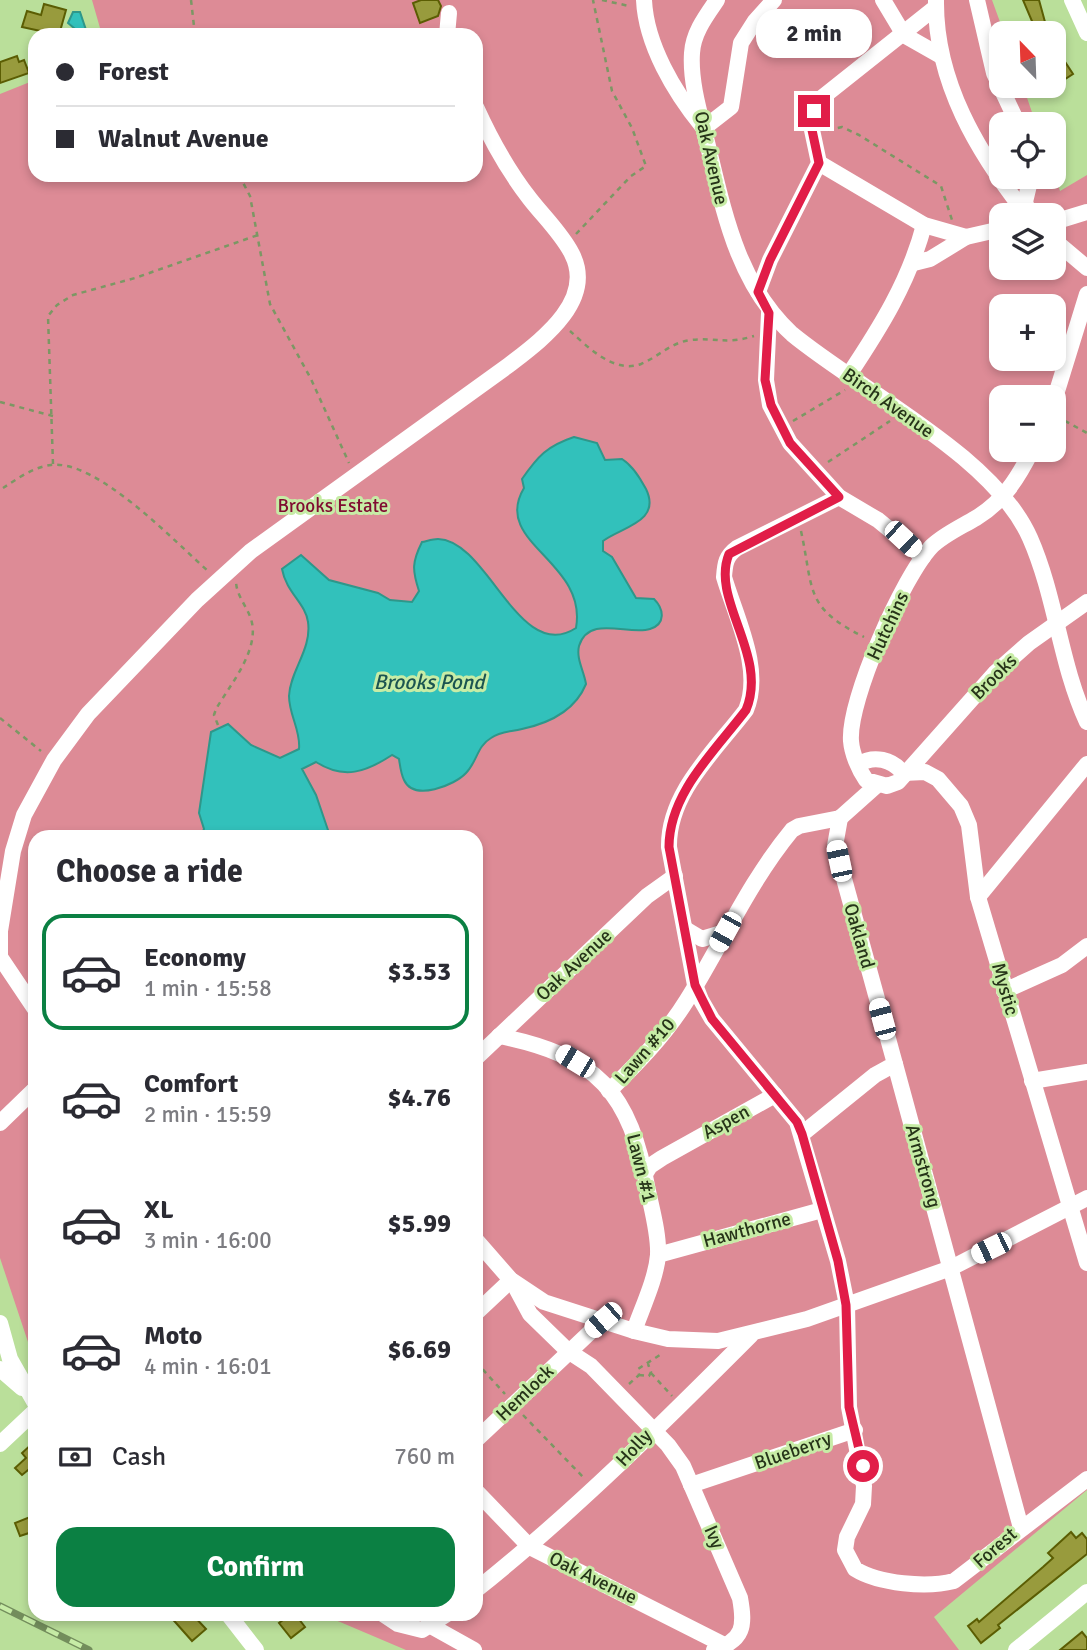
<!DOCTYPE html>
<meta charset="utf-8">
<style>
body{margin:0;font-family:Signika,sans-serif;background:#f2f2f3;color:#2b2b33;height:100vh;display:flex;flex-direction:column;font-size:26px;white-space:nowrap}
*{box-sizing:border-box;margin:0}
p{font-size:23px;color:#7c7c81}
.icon{flex:none;width:38px;height:38px;fill:none;stroke:currentColor;stroke-width:2;stroke-linecap:round;stroke-linejoin:round}
.map{position:relative;flex:1;overflow:hidden}
.drawer{position:absolute;left:28px;top:830px;width:455px;height:791px;display:flex;flex-direction:column;background:#fff;border-radius:21px;box-shadow:0 4px 10px #0003}
.drawer>*{flex:none}
.hud{position:absolute;left:28px;top:28px;width:455px;height:154px;border-radius:21px;box-shadow:0 4px 10px #0003;display:grid;align-content:center;height:154px;padding:0 28px;background:#fff}
.needle{width:46px;rotate:337deg}
.tools{position:absolute;left:989px;top:21px;display:grid;gap:14px}
.tools a{display:grid;place-items:center;width:77px;height:77px;border-radius:14px;background:#fff;box-shadow:0 4px 10px #0003;font-size:35px}
.end{position:absolute;width:32px;height:32px;margin:-16px;border:9px solid #e11d48;background:#fff;box-shadow:0 0 0 4px #fff}
.from{border-radius:50%}
.bubble{position:absolute;height:49px;border-radius:21px;background:#fff;box-shadow:0 4px 10px #0003;font-size:23px;font-weight:700;line-height:49px;text-align:center}
.car{position:absolute;width:21px;height:42px;margin:-21px -10px;border-radius:9px;box-shadow:0 0 5px 2px #0007;background:linear-gradient(#fff 24%,#345 0 40%,#fff 0 76%,#345 0 86%,#fff 0)}
.hud b{display:flex;align-items:center;gap:24px;height:66px;font-size:26px}
.hud b+b{border-top:2px solid #e1e1e2}
.hud i{width:18px;height:18px;background:#2b2b33}
ul{padding:0;list-style:none}
li{display:flex;align-items:center;gap:21px;height:116px;margin:0 14px 10px;padding:0 14px;border:4px solid transparent;border-radius:21px}
li div{flex:1}
li b{display:block;font-size:26px}
li em{font-style:normal;font-weight:700}
li.active{border-color:#0b8043}
li>.icon{width:63px;height:63px;stroke-width:1.5}
h2{padding:0 28px;font-size:32px;line-height:84px}
.pay{display:flex;align-items:center;gap:18px;height:77px;padding:0 28px;font-size:26px}
.pay p{margin-inline-start:auto}
.action{display:flex;gap:14px;margin-top:auto;padding:14px 28px}
.action a{flex:1;height:80px;border-radius:21px;background:#0b8043;color:#fff;font-size:28px;font-weight:700;line-height:80px;text-align:center}
.map>svg:first-child{display:block}
.green{fill:#dd8b96;fill-rule:evenodd}
.water{fill:#32c1bb;stroke:#2e978a;stroke-width:2}
.building{fill:#989b3d;stroke:#5b5d03;stroke-width:2}
.lines{fill:none;stroke-linecap:round;stroke-linejoin:round}
.path{stroke:#7c9764;stroke-width:2.5;stroke-dasharray:5 5;stroke-linecap:butt}
.minor{stroke:#fff;stroke-width:16}
.rail-casing{stroke:#738d5c;stroke-width:7}
.rail{stroke:#c7eca6;stroke-width:4.5;stroke-dasharray:13;stroke-linecap:butt}
.route{stroke:#e11d48;stroke-width:9}
.labels{text-anchor:middle;dominant-baseline:central;stroke-width:6;stroke-linejoin:round;paint-order:stroke}
.street-label{font-size:19px;fill:#263419;stroke:#c7eca6}
.park-label{font-size:19px;fill:#800d31;stroke:#c7eca6}
.water-label{font-size:21px;font-style:italic;fill:#1b5451;stroke:#c7eca6}
</style>
<div class="map">
<svg width="1087" height="1650" viewBox="0 0 1087 1650">
<rect width="100%" height="100%" fill="#badf9a"/>
<path class="green" d="M92,0H992L1004,33H1001V86H1023L1036,124H1001V177H1054V173L1060,191L1087,175V1490L934,1617L959,1650H406L333,1619L328,1614H476V836H35V1363L0,1258V94L35,80V175H476V35H102ZM1001,215H1054V268H1001ZM1001,306H1054V359H1001ZM1001,397H1054V450H1001Z"/>
<g class="water">
<polygon points="73,12 80,12 86,30 81,34 68,23"/>
<path d="M574,437L597,443L605,460L622,459C633,466 640,478 646,489C662,522 621,527 603,541V551L612,557L636,598L654,599C664,609 666,624 650,629C629,636 589,614 579,646C576,659 584,671 586,684C575,711 550,723 522,729C511,732 501,731 491,738C477,746 477,762 466,773C455,785 414,802 404,780C401,774 400,766 399,759L392,755C366,772 344,780 316,762L302,769L316,795L330,836H201L204,829L199,813L211,732L228,724L251,745L280,758L299,749C301,731 289,715 289,696C290,671 312,649 308,622C306,604 286,592 282,569L301,555L329,580L378,593L390,600L412,602L419,591C412,570 412,562 422,542C427,541 433,539 438,539C488,540 519,665 576,628C588,561 491,543 524,488L522,479C538,456 547,446 574,437Z"/>
</g>
<g class="building">
<polygon points="421,0 438,0 441,6 438,16 420,23 413,3"/>
<polygon points="1023,0 1039,0 1048,33 1037,33"/>
<polygon points="44,4 66,10 59,35 22,27 27,11 41,15"/>
<polygon points="1054,45 1073,74 1062,81 1054,68"/>
<polygon points="17,56 19,62 24,60 29,73 0,83 0,62"/>
<polygon points="35,1441 35,1469 33,1466 22,1475 15,1468 26,1458 22,1453"/>
<polygon points="30,1517 35,1531 20,1536 15,1523"/>
<polygon points="1071,1532 1076,1538 1082,1533 1087,1539 1087,1554 998,1625 1000,1628 981,1643 968,1626 977,1619 979,1622 1043,1567 1053,1558 1048,1553"/>
<polygon points="168,1614 192,1614 206,1629 192,1641"/>
<polygon points="291,1614 295,1614 305,1627 291,1638 279,1623"/>
<polygon points="1082,1632 1087,1638 1087,1650 1060,1650"/>
</g>
<g class="lines">
<g class="path">
<polyline points="191,0 195,35"/>
<polyline points="602,0 629,6"/>
<polyline points="828,130 842,127 859,135 941,186 952,220"/>
<polyline points="239,175 250,196 270,304 311,379 349,463"/>
<polyline points="576,234 631,176 646,166 632,128 612,91 593,0"/>
<path d="M570,331C588,347 614,374 641,364C658,357 670,343 690,340C716,337 725,345 754,336"/>
<polyline points="0,402 53,416"/>
<polyline points="1056,416 1087,433"/>
<polyline points="793,421 845,390"/>
<polyline points="828,462 890,421"/>
<polyline points="53,464 48,316 57,305 73,295 135,278 258,235"/>
<path d="M3,488C17,479 33,467 51,465C97,459 175,542 208,571"/>
<path d="M801,531C814,591 804,607 864,637"/>
<polyline points="0,718 41,751"/>
<path d="M218,725L214,715L216,709C230,685 258,652 252,623C249,608 237,598 236,582"/>
<polyline points="476,1362 505,1394"/>
<polyline points="651,1373 672,1396"/>
<polyline points="639,1375 649,1376 651,1372 648,1364"/>
<polyline points="629,1384 639,1375 638,1369 663,1353"/>
<polyline points="523,1415 584,1478"/>
</g>
<g class="minor">
<path d="M644,0C646,45 675,93 702,126"/>
<path d="M717,0C706,16 693,33 692,53C690,82 700,114 707,142C724,212 737,283 792,334C861,391 994,456 1030,538C1056,597 1060,664 1087,722"/>
<polyline points="883,0 904,35"/>
<path d="M936,0C935,82 978,153 1027,215"/>
<polyline points="977,0 994,73 1018,124"/>
<polyline points="1072,0 1087,33"/>
<polyline points="447,35 449,13"/>
<polyline points="904,35 941,56"/>
<polyline points="704,128 731,107 741,43 755,21 774,0"/>
<polyline points="819,163 924,225 966,237"/>
<polyline points="1030,215 1025,202 1031,177"/>
<polyline points="1054,222 1087,212"/>
<polyline points="1054,240 1087,268"/>
<polyline points="914,263 930,259 966,237 1001,229"/>
<polyline points="758,292 770,260 819,163 812,130 819,100 936,7"/>
<polyline points="769,313 766,380 770,405 790,443 839,497 878,520 923,557"/>
<path d="M848,376C880,328 909,282 924,225"/>
<polyline points="1054,401 1087,294"/>
<path d="M1032,450C1018,478 1003,502 976,518C961,527 943,535 931,547C903,577 848,700 851,741C852,754 859,770 866,780L887,786L898,782L995,673L1029,643L1087,602"/>
<path d="M839,497L737,548C726,556 725,563 724,577C736,618 763,669 746,710C715,751 668,793 669,847L695,985L701,1000L712,1019L797,1122L838,1261L847,1305L849,1407L864,1486L863,1504L847,1537L845,1550L855,1569C879,1584 927,1588 954,1581L1087,1479"/>
<path d="M859,764C874,755 892,759 903,773"/>
<polyline points="903,773 925,772 938,779 961,806 969,825 978,897 1087,1263"/>
<polyline points="840,818 877,785"/>
<polyline points="978,897 1087,764"/>
<polyline points="687,930 702,939 725,932"/>
<polyline points="0,957 35,1009"/>
<path d="M0,958V931L13,851L24,815L54,760L88,714L197,600L251,551L509,365C540,341 596,301 572,254C562,234 544,217 530,199C509,172 490,138 476,107"/>
<polyline points="1004,991 1062,965 1087,946"/>
<path d="M499,1036C598,1056 630,1092 648,1191C652,1210 659,1235 658,1255C656,1279 642,1308 634,1331"/>
<polyline points="476,1058 647,896 675,876"/>
<polyline points="895,1064 1021,1528"/>
<polyline points="1032,1081 1087,1072"/>
<path d="M609,1091C638,1063 666,1034 687,1000C722,944 749,882 792,830L799,826L840,818"/>
<polyline points="0,1123 35,1089"/>
<polyline points="802,1134 875,1075 895,1064 835,846 840,818"/>
<polyline points="645,1174 650,1166 662,1158 775,1095"/>
<polyline points="476,1240 511,1280 544,1302 634,1331 668,1339 718,1341 807,1319 951,1268 1087,1198"/>
<polyline points="658,1255 822,1210"/>
<path d="M516,1288L530,1314L568,1351L591,1366L668,1445L683,1466L740,1598C745,1626 744,1640 714,1650"/>
<polyline points="476,1313 511,1280"/>
<polyline points="0,1323 10,1359 35,1403"/>
<polyline points="0,1369 22,1388"/>
<polyline points="476,1440 603,1320"/>
<polyline points="0,1444 35,1411"/>
<polyline points="691,1485 855,1430"/>
<polyline points="476,1491 530,1547 726,1646"/>
<path d="M476,1590C574,1512 663,1423 751,1335"/>
<polyline points="228,1614 256,1650"/>
<polyline points="383,1614 398,1624 422,1630 447,1614"/>
<polyline points="431,1626 474,1650"/>
<polyline points="1016,1650 1087,1592"/>
</g>
<defs>
<polyline id="rail" points="0,1606 89,1650"/>
</defs>
<use href="#rail" class="rail-casing"/>
<use href="#rail" class="rail"/>
</g>
<g class="lines">
<path class="route" d="M814,111L812,130L819,163L770,260L758,292L769,313L765,380L771,405L790,443L839,497L729,554C710,600 769,655 746,710C715,751 669,793 669,847L695,985L712,1019L797,1122L802,1134L838,1261L846,1305L849,1407L863,1466"/>
</g>
<g class="labels">
<g class="street-label">
<text transform="translate(711 158) rotate(77)">Oak Avenue</text>
<text transform="translate(888 403) rotate(35)">Birch Avenue</text>
<text transform="translate(888 626) rotate(-65)">Hutchins</text>
<text transform="translate(994 677) rotate(-45)">Brooks</text>
<text transform="translate(859 936) rotate(74)">Oakland</text>
<text transform="translate(574 965) rotate(-43)">Oak Avenue</text>
<text transform="translate(1005 989) rotate(74)">Mystic</text>
<text transform="translate(645 1051) rotate(-49)">Lawn #10</text>
<text transform="translate(726 1122) rotate(-29)">Aspen</text>
<text transform="translate(923 1166) rotate(74)">Armstrong</text>
<text transform="translate(641 1168) rotate(76)">Lawn #1</text>
<text transform="translate(747 1230) rotate(-15)">Hawthorne</text>
<text transform="translate(525 1393) rotate(-44)">Hemlock</text>
<text transform="translate(634 1448) rotate(-47)">Holly</text>
<text transform="translate(793 1451) rotate(-19)">Blueberry</text>
<text transform="translate(714 1537) rotate(67)">Ivy</text>
<text transform="translate(995 1548) rotate(-41)">Forest</text>
<text transform="translate(593 1578) rotate(26)">Oak Avenue</text>
</g>
<g class="park-label">
<text x="333" y="506">Brooks Estate</text>
</g>
<g class="water-label">
<text x="429" y="682">Brooks Pond</text>
</g>
</g>
</svg>
<div class="tools">
<a><svg class="needle" viewBox="-14 -14 28 28"><path d="M0-13l5 13h-10z" fill="#e53935"/><path d="M0 13l5-13h-10z" fill="#7c7c81"/></svg></a>
<a><svg class="icon" aria-label="locate" viewBox="0 0 24 24"><circle cx="12" cy="12" r="6"/><path d="M12 2v4M12 18v4M2 12h4M18 12h4"/></svg></a>
<a><svg class="icon" aria-label="layers" viewBox="0 0 24 24"><path d="M12 4l9 5-9 5-9-5zM3 14l9 5 9-5"/></svg></a>
<a>+</a>
<a>−</a>
</div>
<i class="end from" style="left:863px;top:1466px"></i>
<i class="end" style="left:814px;top:111px"></i>
<div class="bubble" style="left:756px;top:9px;width:116px">2 min</div>
<i class="car" style="left:903px;top:539px;rotate:133deg"></i>
<i class="car" style="left:839px;top:861px;rotate:348deg"></i>
<i class="car" style="left:725px;top:932px;rotate:209deg"></i>
<i class="car" style="left:882px;top:1019px;rotate:345deg"></i>
<i class="car" style="left:575px;top:1061px;rotate:301deg"></i>
<i class="car" style="left:991px;top:1248px;rotate:244deg"></i>
<i class="car" style="left:603px;top:1320px;rotate:229deg"></i>
<div class="hud">
<b><i class="from"></i>Forest</b>
<b><i></i>Walnut Avenue</b>
</div>
<section class="drawer">
<h2>Choose a ride</h2>
<ul>
<li class="active"><svg class="icon" aria-label="car" viewBox="0 0 24 24"><path d="M5 17H2v-5l4-1 3-4h7l3 4 3 1v5h-3M9 17h6M6 11h13"/><circle cx="7" cy="17" r="2"/><circle cx="17" cy="17" r="2"/></svg><div><b>Economy</b><p>1 min · 15:58</p></div><em>$3.53</em></li>
<li><svg class="icon" aria-label="car" viewBox="0 0 24 24"><path d="M5 17H2v-5l4-1 3-4h7l3 4 3 1v5h-3M9 17h6M6 11h13"/><circle cx="7" cy="17" r="2"/><circle cx="17" cy="17" r="2"/></svg><div><b>Comfort</b><p>2 min · 15:59</p></div><em>$4.76</em></li>
<li><svg class="icon" aria-label="car" viewBox="0 0 24 24"><path d="M5 17H2v-5l4-1 3-4h7l3 4 3 1v5h-3M9 17h6M6 11h13"/><circle cx="7" cy="17" r="2"/><circle cx="17" cy="17" r="2"/></svg><div><b>XL</b><p>3 min · 16:00</p></div><em>$5.99</em></li>
<li><svg class="icon" aria-label="car" viewBox="0 0 24 24"><path d="M5 17H2v-5l4-1 3-4h7l3 4 3 1v5h-3M9 17h6M6 11h13"/><circle cx="7" cy="17" r="2"/><circle cx="17" cy="17" r="2"/></svg><div><b>Moto</b><p>4 min · 16:01</p></div><em>$6.69</em></li>
</ul>
<div class="pay"><svg class="icon" aria-label="cash" viewBox="0 0 24 24"><path d="M3 7h18v10H3z"/><circle cx="12" cy="12" r="2"/></svg>Cash<p>760 m</p></div>
<div class="action"><a>Confirm</a></div>
</section>
</div>
